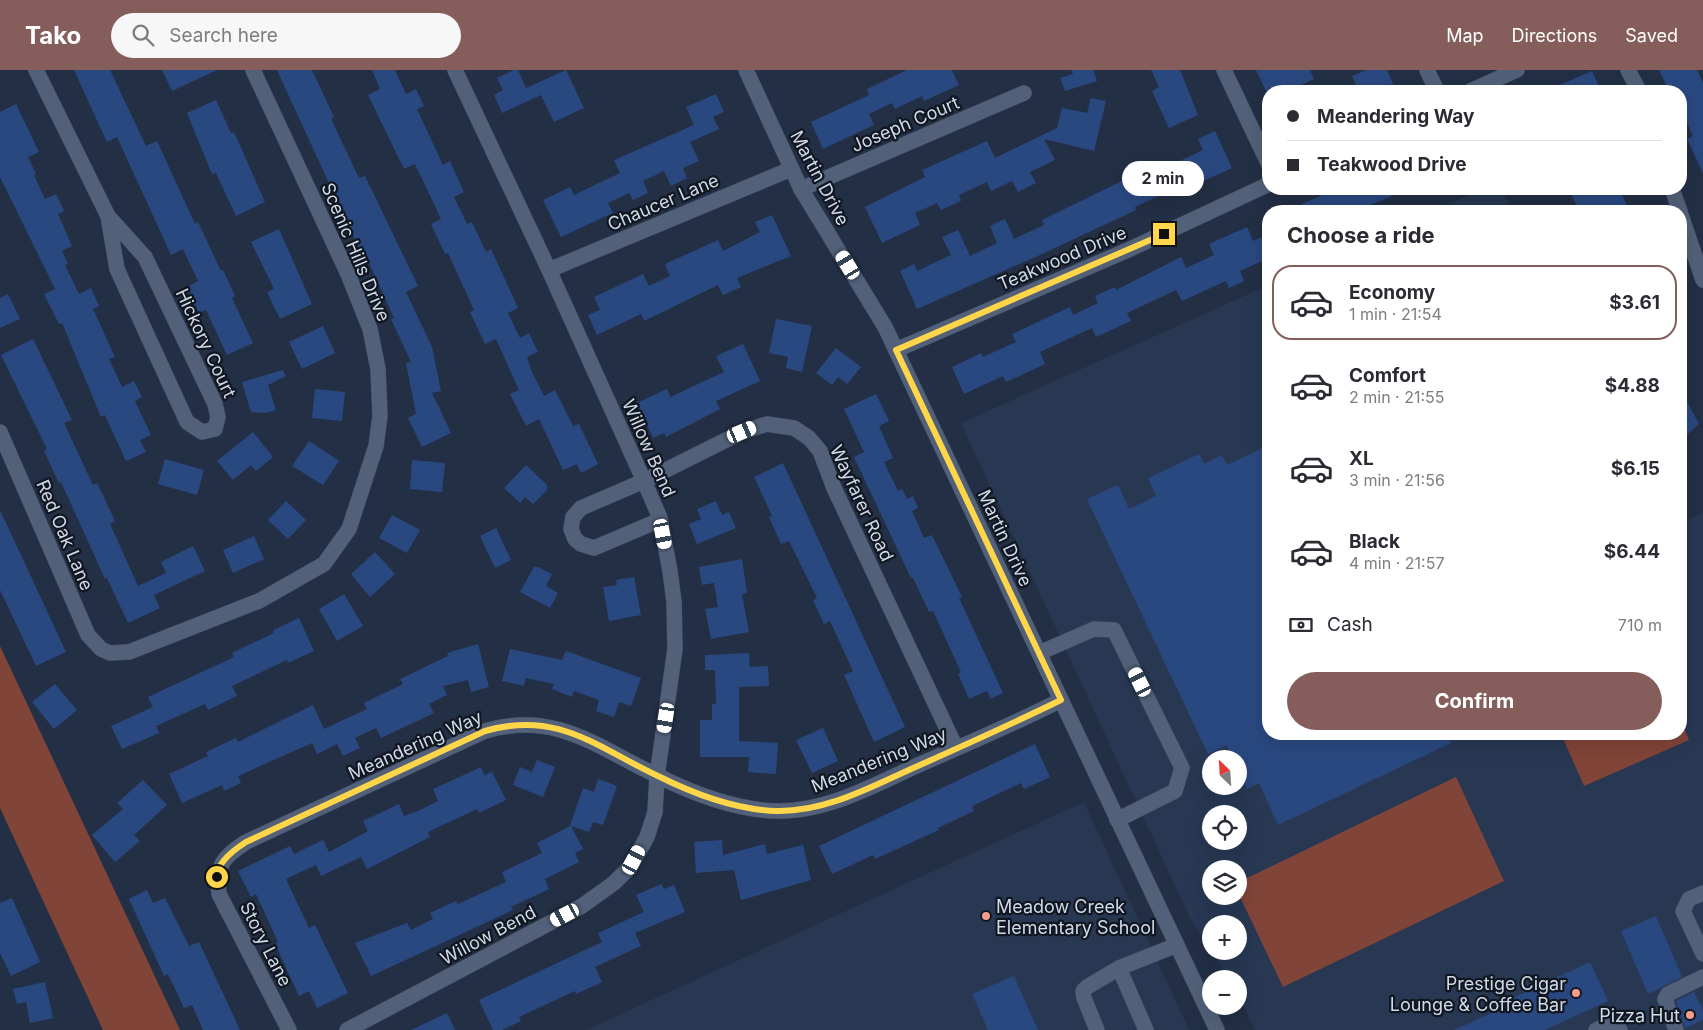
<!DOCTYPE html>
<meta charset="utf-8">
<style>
body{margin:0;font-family:Inter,sans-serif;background:#f7f7f7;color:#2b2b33;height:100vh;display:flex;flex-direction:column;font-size:19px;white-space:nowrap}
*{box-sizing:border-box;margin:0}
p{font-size:16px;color:#7c7c81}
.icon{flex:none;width:28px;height:28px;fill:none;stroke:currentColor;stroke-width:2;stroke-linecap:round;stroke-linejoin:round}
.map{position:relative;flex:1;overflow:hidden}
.drawer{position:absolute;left:1262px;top:135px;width:425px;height:535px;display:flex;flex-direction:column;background:#fff;border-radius:20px;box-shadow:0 5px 20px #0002}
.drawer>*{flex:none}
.banner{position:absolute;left:1262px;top:15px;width:425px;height:110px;border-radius:20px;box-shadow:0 5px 20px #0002;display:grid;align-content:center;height:110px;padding:0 25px;background:#fff}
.needle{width:32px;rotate:335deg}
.controls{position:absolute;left:1202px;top:680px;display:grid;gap:10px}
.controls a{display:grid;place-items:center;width:45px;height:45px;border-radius:50%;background:#fff;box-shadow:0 5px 20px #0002;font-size:25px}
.end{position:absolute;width:22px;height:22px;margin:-11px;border:6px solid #ffd54a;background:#111;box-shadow:0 0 0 2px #111}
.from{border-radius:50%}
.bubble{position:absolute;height:35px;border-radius:18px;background:#fff;box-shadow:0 5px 20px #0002;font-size:16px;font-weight:700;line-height:35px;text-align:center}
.car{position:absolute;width:15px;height:30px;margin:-15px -8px;border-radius:6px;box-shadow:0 0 4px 1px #0007;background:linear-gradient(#fff 24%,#345 0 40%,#fff 0 76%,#345 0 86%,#fff 0)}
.banner b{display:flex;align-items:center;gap:18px;height:48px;font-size:19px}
.banner b+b{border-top:1px solid #e1e1e2}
.banner i{width:12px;height:12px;background:#2b2b33}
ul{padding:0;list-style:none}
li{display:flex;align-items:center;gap:15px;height:75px;margin:0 10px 8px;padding:0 15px;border:2px solid transparent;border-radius:20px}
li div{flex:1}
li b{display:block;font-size:19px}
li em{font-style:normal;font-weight:700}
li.active{border-color:#855e5b}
li>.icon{width:45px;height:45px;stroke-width:1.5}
h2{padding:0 25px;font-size:22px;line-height:60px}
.pay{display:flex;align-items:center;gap:12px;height:55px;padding:0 25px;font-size:19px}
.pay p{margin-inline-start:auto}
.button{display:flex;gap:10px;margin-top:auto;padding:10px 25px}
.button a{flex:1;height:58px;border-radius:30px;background:#855e5b;color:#fff;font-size:20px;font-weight:700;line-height:58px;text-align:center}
header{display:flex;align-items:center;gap:30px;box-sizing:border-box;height:70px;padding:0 25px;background:#855e5b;color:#fff}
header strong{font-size:24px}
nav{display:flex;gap:28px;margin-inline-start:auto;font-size:18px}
.search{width:350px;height:45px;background:#f7f7f7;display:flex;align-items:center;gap:12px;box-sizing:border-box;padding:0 18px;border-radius:28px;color:#7c7c81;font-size:19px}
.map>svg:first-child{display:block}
.built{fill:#283853;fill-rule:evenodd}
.green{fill:#814438}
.building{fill:#2a4880}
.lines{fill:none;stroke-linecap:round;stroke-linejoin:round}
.minor-casing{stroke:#424d60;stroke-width:16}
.minor{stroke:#526179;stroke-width:15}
.route{stroke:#ffd54a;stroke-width:6}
.poi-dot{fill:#f49d8c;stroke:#111721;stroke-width:2}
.labels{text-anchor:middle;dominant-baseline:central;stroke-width:4.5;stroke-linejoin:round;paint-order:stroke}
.street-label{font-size:18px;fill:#d0d9e7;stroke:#111721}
.poi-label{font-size:18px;fill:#d0d9e7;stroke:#111721;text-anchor:end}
</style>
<header>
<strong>Tako</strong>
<div class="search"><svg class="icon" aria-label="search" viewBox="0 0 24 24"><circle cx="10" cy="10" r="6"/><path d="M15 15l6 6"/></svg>Search here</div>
<nav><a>Map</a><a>Directions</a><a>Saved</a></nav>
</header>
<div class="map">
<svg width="1703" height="960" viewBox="0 0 1703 960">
<rect width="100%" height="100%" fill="#232f45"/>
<g class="built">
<polygon points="1483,119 1502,119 1512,141 1433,141"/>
<path d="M1269,215V664H1681V452L1703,443V960H1255L1239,925V909H1229L1191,850L961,353ZM1211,689H1239V716H1211ZM1211,744H1239V771H1211ZM1211,799H1239V826H1211ZM1211,854H1239V881H1211Z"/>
<polygon points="1084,732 1189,960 586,960"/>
</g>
<g class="green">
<polygon points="0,576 180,960 103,960 0,738"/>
<polygon points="1681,651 1689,670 1584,716 1561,664 1681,664"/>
<polygon points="1456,707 1504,811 1283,917 1239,825 1239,812"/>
</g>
<g class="building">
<polygon points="74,0 110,0 146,76 157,71 195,154 198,152 221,201 223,200 235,226 232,228 253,273 227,285 206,240 199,243 187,217 198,211 183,179 171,185 117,67 107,72"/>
<polygon points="162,0 217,0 172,21"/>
<polygon points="277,0 312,0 334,47 331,49 359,108 365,106 418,216 406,222 432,277 441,321 432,323 451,363 422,377 408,348 416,344 406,293 411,292 391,249 394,248 369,193 366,194"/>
<polygon points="372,0 395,0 406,24 416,19 424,36 417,39 443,95 450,91 464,122 454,127 467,154 472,152 486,182 491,179 518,238 508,243 520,268 529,263 538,282 527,287 531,300 544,326 555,320 573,356 579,354 598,394 581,403 577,394 563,400 539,349 526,356 510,324 519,320 496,269 485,274 470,242 474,240 448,183 445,184 431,154 441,149 415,94 404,99 368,25 380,19"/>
<polygon points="514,0 518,0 526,18 566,0 584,38 554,52 541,25 502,43 494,25 503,20 497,8"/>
<polygon points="907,0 952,0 959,15 924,31 922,26 895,39 892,33 869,44 874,55 823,79 811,52 869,25 867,19"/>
<polygon points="1071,0 1093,0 1097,11 1065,21 1060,8 1073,4"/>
<polygon points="1151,0 1180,0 1198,45 1169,58 1152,21 1159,17"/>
<polygon points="1256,0 1310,0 1314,9 1288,21 1266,21"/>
<polygon points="1366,0 1387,0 1396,21 1359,21 1352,6"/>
<polygon points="1659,0 1697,0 1703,13 1703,103 1687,69 1693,66 1681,40 1681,21 1669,21"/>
<polygon points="1592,1 1601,21 1546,21"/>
<polygon points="716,24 724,42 713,47 719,59 690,72 699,91 683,98 687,108 671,116 664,101 643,111 648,123 633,130 629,123 608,133 613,143 561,167 543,130 570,117 574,125 620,103 614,90 694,55 686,37"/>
<polygon points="1091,28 1106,31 1094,81 1044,69 1055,90 1030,102 1036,113 1018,122 1012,111 991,121 987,112 959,125 961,131 941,140 937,133 915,143 920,155 882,173 865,137 925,107 922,100 987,71 995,88 1057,58 1062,38 1087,43"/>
<polygon points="216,30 231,63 234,62 265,132 236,146 216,103 212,104 187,43"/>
<polygon points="16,34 39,82 28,87 36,104 34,105 45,129 56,124 64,141 58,144 72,176 62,181 68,194 65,195 79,224 91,218 99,236 93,239 115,287 109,289 122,317 134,311 142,327 135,331 151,365 140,370 146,382 126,391 105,345 101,347 62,253 59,254 44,224 55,219 0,107 0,42"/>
<polygon points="1215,61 1232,98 1167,127 1165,123 1135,137 1136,140 1042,184 917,239 900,201 914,194 917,201 951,185 942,167 958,160 970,186 997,173 990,156 1005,149 1014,169 1044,155 1042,150 1130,107 1128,103 1153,90 1158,99 1168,94 1169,96 1203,80 1198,69"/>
<polygon points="1335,119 1336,122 1344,119 1408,119 1356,141 1287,141"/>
<polygon points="1569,119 1619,119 1630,141 1579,141"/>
<polygon points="772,145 791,186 737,208 741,217 723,225 718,215 644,251 641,244 597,265 588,245 600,240 594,227 643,204 649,216 670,206 665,194 718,170 723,181 760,162 755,152"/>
<polygon points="1247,157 1253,171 1269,164 1269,188 1240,201 1244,211 1229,218 1226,211 1182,231 1176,220 1127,243 1131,251 1096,267 1092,258 1040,282 1045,294 1006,312 1003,306 964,324 952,297 981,283 983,287 1016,272 1012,264 1070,237 1073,245 1098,233 1095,226 1115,217 1116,220 1181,187 1186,198 1214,185 1209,174"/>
<polygon points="279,159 312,234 280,249 267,222 274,219 251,172"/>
<polygon points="8,224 20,249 0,258 0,228"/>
<polygon points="776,249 812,256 802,302 786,298 788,287 769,283"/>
<polygon points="323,256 335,283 302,299 289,272"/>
<polygon points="33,269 72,350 64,353 93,415 97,413 115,451 110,454 138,516 166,503 161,492 193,476 205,501 154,525 160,538 128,553 107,508 105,509 61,412 59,413 44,381 47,379 1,285"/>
<polygon points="743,274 760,311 716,331 720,339 666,367 664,363 653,368 637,333 667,319 670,327 724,302 716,286"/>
<polygon points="836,278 861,297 847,314 838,307 832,315 816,303"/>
<polygon points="283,300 286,306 268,315 276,340 266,343 251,342 242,312"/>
<polygon points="315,319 345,322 342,351 312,348"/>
<polygon points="1681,320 1699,354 1681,370"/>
<polygon points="876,324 889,351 879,356 893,388 884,392 898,421 902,419 907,429 913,426 918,438 912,441 924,468 932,465 962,527 959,528 1003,623 991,629 987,621 969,629 958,604 961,602 933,541 929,542 913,508 911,508 854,387 864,382 844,339"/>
<polygon points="253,362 273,387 256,401 251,395 233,410 217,391"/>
<polygon points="309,371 339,391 323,415 292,396"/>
<polygon points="1269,375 1269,664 1447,664 1451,673 1278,755 1259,713 1247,719 1239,700 1239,689 1233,689 1227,675 1208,684 1087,429 1118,415 1129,439 1156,426 1148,408 1199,384 1204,394 1222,385 1227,395"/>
<polygon points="165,389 204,400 197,425 158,414"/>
<polygon points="412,390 445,393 442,422 410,419"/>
<polygon points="783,393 905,657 874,672 844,605 853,601 830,551 824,554 813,530 817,528 789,471 781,474 769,447 772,446 754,407"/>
<polygon points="526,395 547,415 547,420 533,434 525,427 520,433 504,418"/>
<polygon points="286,431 306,450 288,469 268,450"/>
<polygon points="716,431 722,445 729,442 736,458 697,474 689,454 701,449 697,439"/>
<polygon points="0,440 66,582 36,596 0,520"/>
<polygon points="392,445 420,460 407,483 379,468"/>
<polygon points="496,458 511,490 495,498 480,466"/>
<polygon points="254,466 264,489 233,503 223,480"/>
<polygon points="375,482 395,504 370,527 351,504"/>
<polygon points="742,489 747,523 742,524 749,562 711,569 705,539 718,537 714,513 702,515 699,497"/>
<polygon points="534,497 538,497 552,504 546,516 558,523 550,538 520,522"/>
<polygon points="634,507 641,545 609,551 603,517 617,515 616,510"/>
<polygon points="344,524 363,556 337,571 319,539"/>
<polygon points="299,548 314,581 288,593 287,590 232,616 237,626 208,640 205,634 156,656 159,663 122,679 111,656 153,637 148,627 234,587 232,583 274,563 273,560"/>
<polygon points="478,574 489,617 471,622 468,610 443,616 447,625 429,634 434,643 381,668 376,658 355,668 360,678 343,686 337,674 317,684 312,673 238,706 241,713 224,721 222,715 182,733 169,704 208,686 206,682 236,668 238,672 313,635 324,659 367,639 364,633 403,614 400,609 448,586 447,583"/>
<polygon points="510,579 562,590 566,581 641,608 631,636 619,632 614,647 596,641 599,630 574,621 572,627 552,619 554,614 526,608 524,616 502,611"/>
<polygon points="749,583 750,597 768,596 769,616 739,617 739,671 778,673 776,704 748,702 749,687 700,687 700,650 712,650 712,634 716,634 715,600 705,600 705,585"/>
<polygon points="55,614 77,640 54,659 32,632"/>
<polygon points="823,658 838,691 812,703 796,670"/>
<polygon points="1035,674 1050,707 1024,719 1021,713 972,736 974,741 938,758 939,760 875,789 873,785 832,804 819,776"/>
<polygon points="537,690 555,697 543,727 513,715 520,697 532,702"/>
<polygon points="481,697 484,705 492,702 506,730 479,743 477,739 428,762 430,767 367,799 361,787 321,806 316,795 286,809 309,858 315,855 348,923 317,938 309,921 299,926 275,874 278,872 256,824 251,827 238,801 290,776 294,784 323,770 329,782 368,761 363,751 399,734 404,746 418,741 438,731 433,719"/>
<polygon points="598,709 617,716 603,755 593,752 589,762 571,756 583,779 575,783 579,792 545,809 549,819 511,837 513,840 371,906 355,873 407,853 411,860 433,849 430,843 456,831 458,834 506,812 502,802 542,783 537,773 570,756 583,718 594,722"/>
<polygon points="143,710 167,735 134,765 140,771 115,792 92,765 123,739 117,733"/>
<polygon points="722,770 723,785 765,774 767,784 803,775 811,810 741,830 734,800 696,803 694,772"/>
<polygon points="661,814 664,819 674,815 685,842 635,863 641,876 595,897 602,912 576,924 575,921 519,947 521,951 502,960 493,960 479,930 602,872 598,863 644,842 636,825"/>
<polygon points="147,820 153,833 165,828 189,876 199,872 240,960 203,960 192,935 184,938 168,904 164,906 129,829"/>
<polygon points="12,828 40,892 11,906 0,883 0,833"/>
<polygon points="1656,846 1682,907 1648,924 1621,861"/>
<polygon points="1590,892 1608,931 1545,960 1454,960 1503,938 1500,934"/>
<polygon points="1014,906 1038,960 988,960 972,924"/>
<polygon points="45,912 53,948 30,953 26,932 17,934 13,919"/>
<polygon points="1694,922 1703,940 1703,950 1685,958 1676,931"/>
<polygon points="447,943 455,960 411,960"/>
</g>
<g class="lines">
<defs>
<g id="minor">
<polyline points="36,0 108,146 145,187 215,334 218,347 215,359 202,362 187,352 117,199 108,146"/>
<polyline points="746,0 801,119 885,257 1217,960"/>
<polyline points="1224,0 1269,95"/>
<polyline points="1427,0 1437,21"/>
<polyline points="1628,0 1639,21"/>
<polyline points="1470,21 1517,0"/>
<polyline points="801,119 1024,23"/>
<polyline points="1672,119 1680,141"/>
<polyline points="1681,145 1703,210"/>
<polyline points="549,200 791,99"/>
<polyline points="896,280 1128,180 1269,114"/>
<polyline points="0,362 88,565 101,579 110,583 129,582 259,531 324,494 349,459 376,376 380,346 378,299 370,259 348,204 253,0"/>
<polyline points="660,450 594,478 581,474 575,469 571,459 573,447 581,438 644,411 742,362 767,354 794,358 809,368 820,381 834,418 956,678"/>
<polyline points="1039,583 1094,559 1114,560 1182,698 1175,721 1117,750"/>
<polyline points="1703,823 1689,829 1683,841 1703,884"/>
<path d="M289,960L219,824C216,795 222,788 246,772L485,661C556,640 598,678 658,706C694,724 737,740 777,741C829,742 877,713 923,693C969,673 1016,653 1061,630"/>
<polyline points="347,960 582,836 614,813 630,797 647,767 655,742 657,706 675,579 674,532 670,501 660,448 644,411 549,200 455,0"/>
<polyline points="1097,960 1084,928 1083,921 1087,917 1119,898"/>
<polyline points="1146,960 1119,898 1177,875"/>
<polyline points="1596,960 1609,954 1620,960"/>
<polyline points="1676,960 1665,929 1668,924 1703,907"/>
</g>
</defs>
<use href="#minor" class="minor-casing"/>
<use href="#minor" class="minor"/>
</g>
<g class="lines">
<path class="route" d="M217,807C217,792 235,779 246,772L485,661C558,640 596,677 658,706C694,724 737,740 777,741C828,742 874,715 920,695C967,674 1014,653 1061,630L896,280L1164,164"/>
</g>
<g class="poi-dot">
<circle cx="986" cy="846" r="5"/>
<circle cx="1576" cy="923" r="5"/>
<circle cx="1690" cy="945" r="5"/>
</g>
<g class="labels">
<g class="street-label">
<text transform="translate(905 54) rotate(-23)">Joseph Court</text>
<text transform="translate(820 108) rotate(62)">Martin Drive</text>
<text transform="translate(663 132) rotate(-23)">Chaucer Lane</text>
<text transform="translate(356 182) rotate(67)">Scenic Hills Drive</text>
<text transform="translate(1062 188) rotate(-23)">Teakwood Drive</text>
<text transform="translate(206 273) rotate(65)">Hickory Court</text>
<text transform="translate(649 378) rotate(66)">Willow Bend</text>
<text transform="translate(862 433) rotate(65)">Wayfarer Road</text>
<text transform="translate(65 465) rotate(67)">Red Oak Lane</text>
<text transform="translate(1005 468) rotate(65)">Martin Drive</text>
<text transform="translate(415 675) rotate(-24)">Meandering Way</text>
<text transform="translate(879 690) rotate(-22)">Meandering Way</text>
<text transform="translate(488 865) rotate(-28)">Willow Bend</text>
<text transform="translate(266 874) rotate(63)">Story Lane</text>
</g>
<g class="poi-label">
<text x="996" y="836" text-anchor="start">Meadow Creek<tspan x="996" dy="21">Elementary School</tspan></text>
<text x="1566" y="913">Prestige Cigar<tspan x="1566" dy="21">Lounge &amp; Coffee Bar</tspan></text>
<text x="1680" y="945">Pizza Hut</text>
</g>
</g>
</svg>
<div class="controls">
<a><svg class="needle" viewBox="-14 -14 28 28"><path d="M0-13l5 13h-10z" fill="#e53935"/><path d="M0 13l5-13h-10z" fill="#7c7c81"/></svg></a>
<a><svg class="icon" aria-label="locate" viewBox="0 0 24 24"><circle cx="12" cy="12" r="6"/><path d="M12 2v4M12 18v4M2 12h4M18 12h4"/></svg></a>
<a><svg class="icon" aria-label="layers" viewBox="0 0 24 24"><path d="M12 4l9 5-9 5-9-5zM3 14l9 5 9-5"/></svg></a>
<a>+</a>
<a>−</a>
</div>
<i class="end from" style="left:217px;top:807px"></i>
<i class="end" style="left:1164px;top:164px"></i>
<div class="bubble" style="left:1122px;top:91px;width:82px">2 min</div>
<i class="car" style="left:848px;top:195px;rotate:329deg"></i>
<i class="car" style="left:742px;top:362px;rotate:67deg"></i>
<i class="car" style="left:663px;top:464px;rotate:169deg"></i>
<i class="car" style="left:1140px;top:612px;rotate:334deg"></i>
<i class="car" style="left:666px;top:648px;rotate:189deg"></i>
<i class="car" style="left:634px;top:790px;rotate:28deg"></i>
<i class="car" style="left:565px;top:845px;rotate:242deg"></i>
<div class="banner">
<b><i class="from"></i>Meandering Way</b>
<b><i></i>Teakwood Drive</b>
</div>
<section class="drawer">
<h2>Choose a ride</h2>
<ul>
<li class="active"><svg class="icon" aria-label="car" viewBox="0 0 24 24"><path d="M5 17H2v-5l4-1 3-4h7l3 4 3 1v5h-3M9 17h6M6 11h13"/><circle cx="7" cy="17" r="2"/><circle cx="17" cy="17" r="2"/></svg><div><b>Economy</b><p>1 min · 21:54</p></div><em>$3.61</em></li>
<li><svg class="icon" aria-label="car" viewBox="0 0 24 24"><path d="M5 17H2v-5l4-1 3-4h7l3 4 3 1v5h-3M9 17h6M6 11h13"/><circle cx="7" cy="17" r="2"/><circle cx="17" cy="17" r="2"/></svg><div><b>Comfort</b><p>2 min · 21:55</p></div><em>$4.88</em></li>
<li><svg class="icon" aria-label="car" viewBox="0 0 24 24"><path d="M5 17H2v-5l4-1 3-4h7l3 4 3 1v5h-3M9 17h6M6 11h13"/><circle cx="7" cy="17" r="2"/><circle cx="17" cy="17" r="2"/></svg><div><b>XL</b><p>3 min · 21:56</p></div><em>$6.15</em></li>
<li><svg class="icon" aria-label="car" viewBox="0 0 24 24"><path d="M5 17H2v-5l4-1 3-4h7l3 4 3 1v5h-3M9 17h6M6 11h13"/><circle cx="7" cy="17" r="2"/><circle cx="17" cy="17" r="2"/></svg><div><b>Black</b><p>4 min · 21:57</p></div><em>$6.44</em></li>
</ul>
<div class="pay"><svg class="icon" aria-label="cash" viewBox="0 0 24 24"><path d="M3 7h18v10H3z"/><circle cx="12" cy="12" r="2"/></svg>Cash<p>710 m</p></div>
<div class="button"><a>Confirm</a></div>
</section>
</div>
